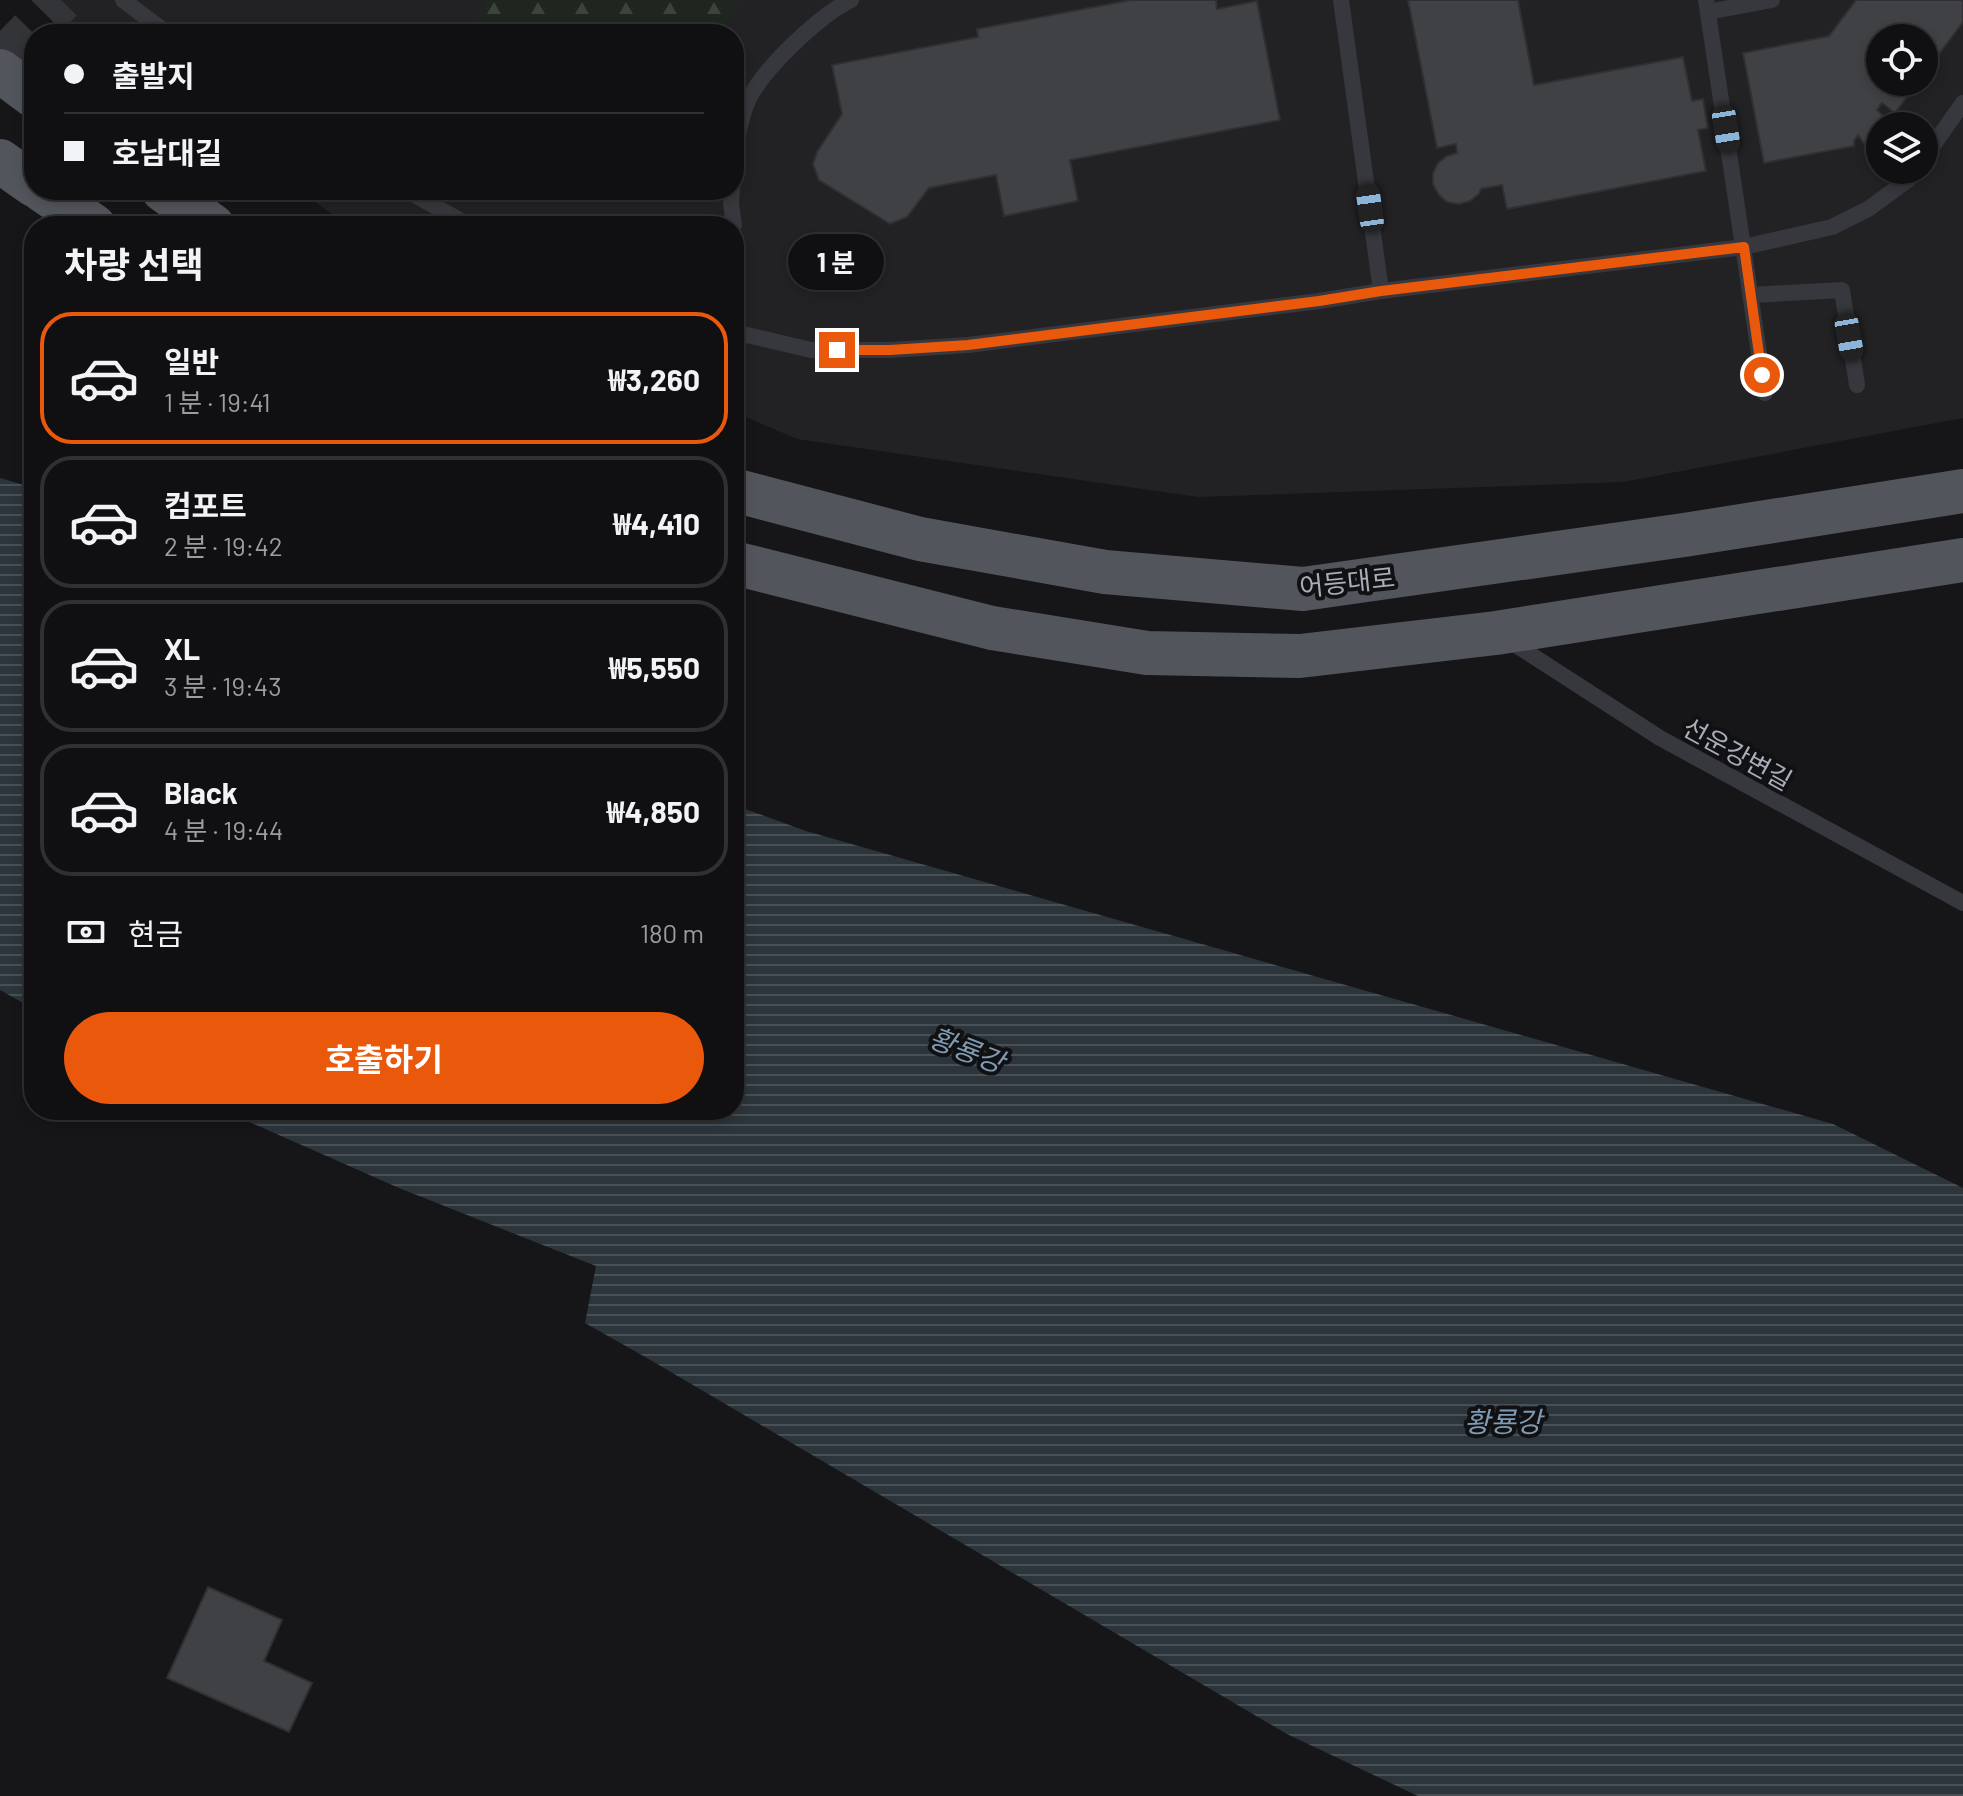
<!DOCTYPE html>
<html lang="ko">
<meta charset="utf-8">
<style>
body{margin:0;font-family:Barlow,"Noto Sans KR",sans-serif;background:#1e1e20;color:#f1f3f6;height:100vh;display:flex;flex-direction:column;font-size:30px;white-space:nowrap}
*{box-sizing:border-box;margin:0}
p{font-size:26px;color:#9c9d9f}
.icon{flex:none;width:44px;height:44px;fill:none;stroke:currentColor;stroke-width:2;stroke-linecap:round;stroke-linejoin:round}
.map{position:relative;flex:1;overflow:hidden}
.side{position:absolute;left:24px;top:216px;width:720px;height:904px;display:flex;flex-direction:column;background:#101012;border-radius:32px;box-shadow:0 4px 12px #0003,0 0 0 2px #303032}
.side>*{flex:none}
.banner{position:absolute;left:24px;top:24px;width:720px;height:176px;border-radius:32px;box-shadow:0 4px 12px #0003,0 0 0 2px #303032;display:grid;align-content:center;height:176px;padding:0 40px;background:#101012}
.fabs{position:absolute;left:1866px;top:24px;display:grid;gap:16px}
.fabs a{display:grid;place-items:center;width:72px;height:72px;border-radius:50%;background:#101012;box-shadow:0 4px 12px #0003,0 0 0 2px #303032;font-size:40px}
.end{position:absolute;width:36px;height:36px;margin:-18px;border:10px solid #ea580c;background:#fff;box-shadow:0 0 0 4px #fff}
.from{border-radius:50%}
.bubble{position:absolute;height:56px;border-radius:28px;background:#101012;box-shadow:0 4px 12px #0003,0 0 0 2px #303032;font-size:26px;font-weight:700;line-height:56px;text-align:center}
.car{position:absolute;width:24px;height:48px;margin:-24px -12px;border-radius:10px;box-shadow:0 0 6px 2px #0007;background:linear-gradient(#222 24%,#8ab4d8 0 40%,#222 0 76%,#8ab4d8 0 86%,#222 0)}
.banner b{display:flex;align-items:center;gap:28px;height:76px;font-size:30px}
.banner b+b{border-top:2px solid #303032}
.banner i{width:20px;height:20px;background:#f1f3f6}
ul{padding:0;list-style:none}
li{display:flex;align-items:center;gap:24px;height:132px;margin:0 16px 12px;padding:0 24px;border:4px solid #303032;border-radius:32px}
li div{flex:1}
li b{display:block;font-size:30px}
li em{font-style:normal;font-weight:700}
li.on{border-color:#ea580c}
li>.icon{width:72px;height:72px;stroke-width:1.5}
h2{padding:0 40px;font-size:36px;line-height:96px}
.pay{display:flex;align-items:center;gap:20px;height:88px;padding:0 40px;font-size:30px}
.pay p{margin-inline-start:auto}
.cta{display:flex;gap:16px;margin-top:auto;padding:16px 40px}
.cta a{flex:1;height:92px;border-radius:48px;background:#ea580c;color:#fff;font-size:32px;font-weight:700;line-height:92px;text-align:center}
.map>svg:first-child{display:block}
.built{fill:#222225;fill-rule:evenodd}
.forest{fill:url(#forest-firs)}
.water{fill:url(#water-rules)}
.building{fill:#404145;stroke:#303034;stroke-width:2}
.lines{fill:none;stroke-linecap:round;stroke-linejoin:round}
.motorway-tunnel{stroke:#333438;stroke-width:44;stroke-dasharray:44 22;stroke-linecap:butt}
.service{stroke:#37383d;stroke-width:16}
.primary{stroke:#53555c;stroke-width:44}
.route{stroke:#ea580c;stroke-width:10}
.labels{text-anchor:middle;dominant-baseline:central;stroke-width:8;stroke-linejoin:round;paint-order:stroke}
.street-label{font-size:26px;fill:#a8adb8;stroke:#111113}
.water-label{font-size:28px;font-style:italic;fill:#7f9bb3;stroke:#111113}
</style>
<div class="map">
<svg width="1963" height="1796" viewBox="0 0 1963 1796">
<defs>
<pattern id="forest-firs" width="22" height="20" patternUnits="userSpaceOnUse" patternTransform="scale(2)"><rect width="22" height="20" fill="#1e261f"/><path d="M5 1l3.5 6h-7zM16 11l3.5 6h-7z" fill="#3c433d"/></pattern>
<pattern id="water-rules" width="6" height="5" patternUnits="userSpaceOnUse" patternTransform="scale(2)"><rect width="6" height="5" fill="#2c353c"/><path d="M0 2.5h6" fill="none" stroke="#485056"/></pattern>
</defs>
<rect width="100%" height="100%" fill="#161618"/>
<path class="built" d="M33,0H1963V418L1623,482L1198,497L797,439L734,412V226H349L298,190H734V34H80ZM1880,38H1924V82H1880ZM1880,126H1924V170H1880Z"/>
<polygon class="forest" points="486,0 739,0 721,34 474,34"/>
<g class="water">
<polygon points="0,478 34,488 34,1009 0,990"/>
<polygon points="734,805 806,831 1833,1124 1963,1188 1963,1796 1418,1796 1287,1734 647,1358 585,1323 596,1266 399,1188 222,1110 734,1110"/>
</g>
<g class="building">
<polygon points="1131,0 1216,0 1217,9 1257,1 1280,120 1070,160 1078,201 1004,216 996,175 929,188 907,217 890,224 819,180 813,164 817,152 842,114 832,65 978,37 977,29"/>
<polygon points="1408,0 1518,0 1534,85 1683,57 1692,101 1703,99 1708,128 1698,130 1706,171 1507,209 1502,185 1481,189 1479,194 1470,201 1459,204 1447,202 1439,195 1433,184 1433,173 1438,163 1447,156 1457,153 1456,144 1437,148"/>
<polygon points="1856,0 1963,0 1963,22 1924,74 1924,38 1880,38 1880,82 1918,82 1895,113 1882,103 1877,110 1885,118 1887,126 1880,126 1880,138 1873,144 1865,145 1858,135 1854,141 1854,146 1764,163 1743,53 1829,36"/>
<polygon points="208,1587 282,1620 264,1661 312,1683 289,1732 167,1678"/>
</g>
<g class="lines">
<polyline class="motorway-tunnel" points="0,62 61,0"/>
<g class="service">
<polyline points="123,0 168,34"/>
<polyline points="1341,0 1381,291"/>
<polyline points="1706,0 1765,393"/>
<polyline points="1708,12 1772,0"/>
<polyline points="1924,158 1963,103"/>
<path d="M734,165C735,146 742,108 752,93C770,63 820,15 851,0"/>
<polyline points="406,190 470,226"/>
<polyline points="732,190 731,204 734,225"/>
<polyline points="1750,295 1842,290 1857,385"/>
<polyline points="734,332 811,350 890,350 968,345 1319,301 1381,291 1744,247 1832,227 1868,209 1908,180 1915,170"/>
<polyline points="1508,640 1660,738 1963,903"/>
</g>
<g class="primary">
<polyline points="0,71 34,96"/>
<polyline points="0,161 34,185"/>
<polyline points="42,190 94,226"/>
<polyline points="163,190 213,226"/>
<polyline points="734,490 920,539 1105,572 1303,589 1684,535 1963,491"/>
<polyline points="734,563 992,628 1147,653 1300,656 1496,633 1963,560"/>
</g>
</g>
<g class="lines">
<polyline class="route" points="837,350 890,350 968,345 1319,301 1381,291 1744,247 1762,375"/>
</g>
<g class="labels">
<g class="street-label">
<text transform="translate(1347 581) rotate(-6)">어등대로</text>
<text transform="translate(1738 753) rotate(29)">선운강변길</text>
</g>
<g class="water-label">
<text transform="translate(967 1049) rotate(21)">황룡강</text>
<text x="1503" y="1421">황룡강</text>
</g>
</g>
</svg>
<div class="fabs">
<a><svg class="icon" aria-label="locate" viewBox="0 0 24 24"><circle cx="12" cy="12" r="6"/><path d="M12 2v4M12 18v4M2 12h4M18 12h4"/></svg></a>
<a><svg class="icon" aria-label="layers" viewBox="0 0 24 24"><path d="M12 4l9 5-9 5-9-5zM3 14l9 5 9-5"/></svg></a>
</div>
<i class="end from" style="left:1762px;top:375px"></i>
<i class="end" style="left:837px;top:350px"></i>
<div class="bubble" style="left:788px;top:234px;width:96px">1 분</div>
<i class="car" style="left:1726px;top:129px;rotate:171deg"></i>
<i class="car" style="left:1370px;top:208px;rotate:352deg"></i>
<i class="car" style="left:1849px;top:337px;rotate:170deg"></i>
<div class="banner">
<b><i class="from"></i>출발지</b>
<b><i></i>호남대길</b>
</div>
<section class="side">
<h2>차량 선택</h2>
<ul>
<li class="on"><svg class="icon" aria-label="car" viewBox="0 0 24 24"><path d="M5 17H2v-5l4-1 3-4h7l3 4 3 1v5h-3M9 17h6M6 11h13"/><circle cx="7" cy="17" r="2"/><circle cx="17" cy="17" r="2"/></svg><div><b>일반</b><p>1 분 · 19:41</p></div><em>₩3,260</em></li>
<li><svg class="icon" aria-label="car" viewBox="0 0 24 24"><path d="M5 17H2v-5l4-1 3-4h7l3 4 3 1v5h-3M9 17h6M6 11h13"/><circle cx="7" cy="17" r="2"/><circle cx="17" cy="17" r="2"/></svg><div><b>컴포트</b><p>2 분 · 19:42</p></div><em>₩4,410</em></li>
<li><svg class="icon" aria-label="car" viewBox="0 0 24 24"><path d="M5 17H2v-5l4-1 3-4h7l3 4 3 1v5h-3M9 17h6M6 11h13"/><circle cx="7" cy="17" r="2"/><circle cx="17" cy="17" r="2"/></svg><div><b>XL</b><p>3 분 · 19:43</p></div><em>₩5,550</em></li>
<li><svg class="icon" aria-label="car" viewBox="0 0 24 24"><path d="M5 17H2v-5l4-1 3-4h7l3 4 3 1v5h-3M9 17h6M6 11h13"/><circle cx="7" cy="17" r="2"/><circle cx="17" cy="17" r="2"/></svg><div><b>Black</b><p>4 분 · 19:44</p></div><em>₩4,850</em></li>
</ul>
<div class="pay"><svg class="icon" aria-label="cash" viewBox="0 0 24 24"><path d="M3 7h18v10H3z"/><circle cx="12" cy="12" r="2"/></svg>현금<p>180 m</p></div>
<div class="cta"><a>호출하기</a></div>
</section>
</div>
